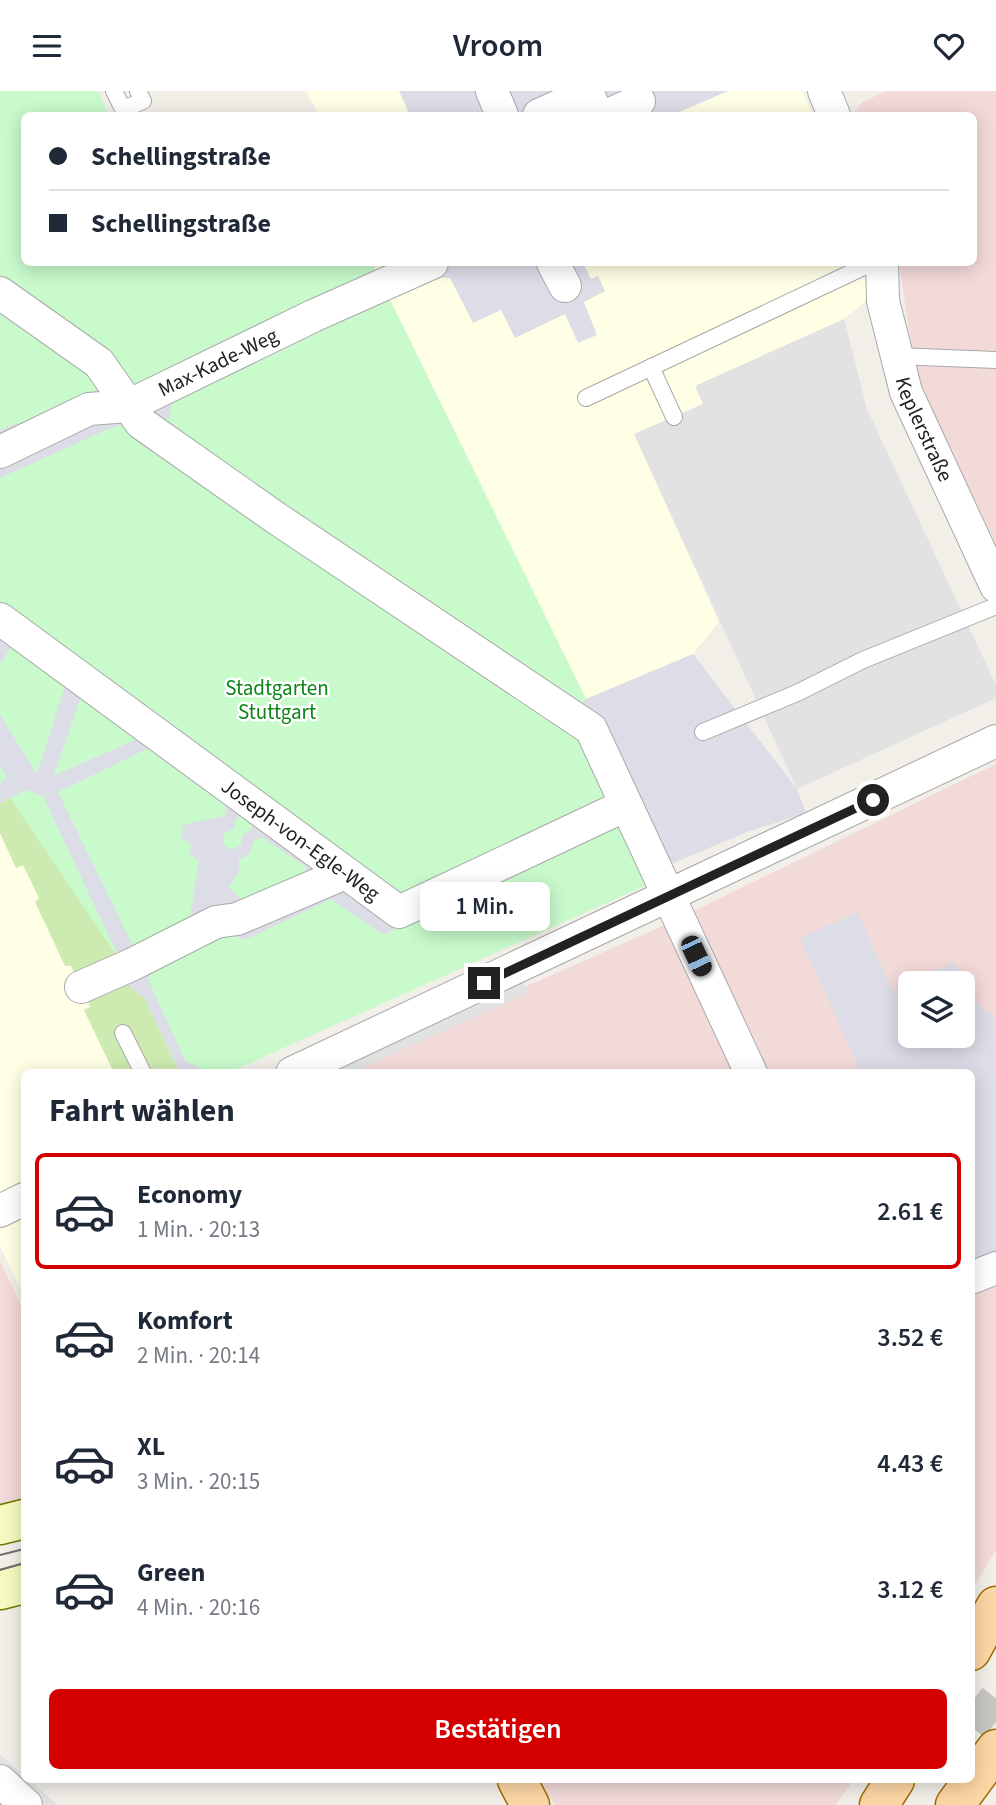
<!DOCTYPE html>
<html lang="de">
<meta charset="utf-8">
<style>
body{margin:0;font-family:"Source Sans 3",sans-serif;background:#f2f2f3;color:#1f2937;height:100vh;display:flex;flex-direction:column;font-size:26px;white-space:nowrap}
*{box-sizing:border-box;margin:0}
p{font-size:23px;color:#747a83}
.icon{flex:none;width:38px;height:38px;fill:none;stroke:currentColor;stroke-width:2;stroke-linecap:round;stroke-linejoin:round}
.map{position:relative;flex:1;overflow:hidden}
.sheet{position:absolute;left:21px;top:978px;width:954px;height:714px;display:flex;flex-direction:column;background:#fff;border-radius:10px;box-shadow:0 4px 18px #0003}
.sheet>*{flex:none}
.guide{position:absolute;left:21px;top:21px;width:956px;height:154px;border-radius:10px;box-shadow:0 4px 18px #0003;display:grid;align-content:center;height:154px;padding:0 28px;background:#fff}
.tools{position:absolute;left:898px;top:880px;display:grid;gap:14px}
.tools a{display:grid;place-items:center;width:77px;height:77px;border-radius:10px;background:#fff;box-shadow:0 4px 18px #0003;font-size:35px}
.end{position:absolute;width:32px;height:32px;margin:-16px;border:9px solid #222;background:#fff;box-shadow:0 0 0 4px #fff}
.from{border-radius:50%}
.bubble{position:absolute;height:49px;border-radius:10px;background:#fff;box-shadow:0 4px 18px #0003;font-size:23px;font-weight:600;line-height:49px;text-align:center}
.car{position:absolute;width:21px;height:42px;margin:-21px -10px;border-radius:9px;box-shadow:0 0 5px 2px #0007;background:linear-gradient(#222 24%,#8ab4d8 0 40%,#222 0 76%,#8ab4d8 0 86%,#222 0)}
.guide b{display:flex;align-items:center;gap:24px;height:66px;font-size:26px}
.guide b+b{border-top:2px solid #e0e1e3}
.guide i{width:18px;height:18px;background:#1f2937}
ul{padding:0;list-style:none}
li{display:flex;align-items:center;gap:21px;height:116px;margin:0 14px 10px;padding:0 14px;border:4px solid transparent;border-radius:10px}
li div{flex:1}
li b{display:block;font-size:26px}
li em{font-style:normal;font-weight:600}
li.on{border-color:#d40000}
li>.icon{width:63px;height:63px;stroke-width:1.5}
h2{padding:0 28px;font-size:32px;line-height:84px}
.action{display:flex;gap:14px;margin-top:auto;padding:14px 28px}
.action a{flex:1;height:80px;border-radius:10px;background:#d40000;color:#fff;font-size:28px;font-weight:600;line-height:80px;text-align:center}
header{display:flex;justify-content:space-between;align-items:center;height:91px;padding:0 28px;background:#fff;font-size:32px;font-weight:600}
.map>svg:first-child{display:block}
.commercial{fill:#f2dad9;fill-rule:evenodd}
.education{fill:#ffffe5}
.grass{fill:#cdebb0}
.park{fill:#c8facc}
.parking{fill:#e2e2e2}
.plaza{fill:#dddde8;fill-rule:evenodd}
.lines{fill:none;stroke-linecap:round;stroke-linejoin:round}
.primary-tunnel{stroke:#c8c6c1;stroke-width:38;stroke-dasharray:38 19;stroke-linecap:butt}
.lane-casing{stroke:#a9a9a9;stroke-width:18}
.street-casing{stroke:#a9a9a9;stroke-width:34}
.secondary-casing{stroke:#707d05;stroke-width:41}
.primary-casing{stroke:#a06b00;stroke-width:41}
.lane{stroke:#fff;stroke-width:16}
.street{stroke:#fff;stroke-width:32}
.secondary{stroke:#f7fabf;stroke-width:38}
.primary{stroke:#fcd6a4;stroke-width:38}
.tram{stroke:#707070;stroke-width:2}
.route{stroke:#222;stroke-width:9}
.labels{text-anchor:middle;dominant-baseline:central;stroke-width:5;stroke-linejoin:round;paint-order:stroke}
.street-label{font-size:21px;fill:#222;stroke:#fff}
.park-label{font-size:21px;fill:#0c8416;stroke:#fff}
</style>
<header><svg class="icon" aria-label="menu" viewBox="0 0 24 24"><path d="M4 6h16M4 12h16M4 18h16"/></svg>Vroom<svg class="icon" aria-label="heart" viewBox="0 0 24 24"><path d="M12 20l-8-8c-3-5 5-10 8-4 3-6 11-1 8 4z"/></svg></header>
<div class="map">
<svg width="996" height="1714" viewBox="0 0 996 1714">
<rect width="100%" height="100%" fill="#f2efe9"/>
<g class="commercial">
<polygon points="887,0 996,0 996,452 917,293 899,172 973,172 973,24 853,24 856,18 864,10"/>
<path d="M996,673V1459L971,1500V982H329L665,834ZM910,892H962V945H910Z"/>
<polygon points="0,1170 24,1220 24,1414 0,1420"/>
<polygon points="539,1689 854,1689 835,1714 555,1714"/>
</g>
<g class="education">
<polygon points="306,0 806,0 803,2 813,24 319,24"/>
<polygon points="372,172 871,172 872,205 844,228 696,295 703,313 634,343 719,531 693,563 586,608"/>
<polygon points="0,692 123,889 145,908 180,982 24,982 24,1206 0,1155"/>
</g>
<g class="grass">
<polygon points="26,699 121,871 78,890 71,875 65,875 35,811 39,807 23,774 16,777 0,742 0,712"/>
<polygon points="123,889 145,908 180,982 114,982 84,919 90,916 85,905"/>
</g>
<polygon class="park" points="0,0 98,0 109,24 24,24 24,172 372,172 586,608 579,615 664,786 228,982 180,982 145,908 123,889 121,871 0,692"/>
<g class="parking">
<polygon points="844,228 867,318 996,594 996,607 797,698 634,343 703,313 695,295"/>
<polygon points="523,891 530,901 351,982 332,982"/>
<polygon points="0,1663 24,1685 24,1689 29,1689 58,1714 43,1714 0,1676"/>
</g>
<g class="plaza">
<polygon points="399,0 728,0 673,24 410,24"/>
<polygon points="424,172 583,172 591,188 598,185 605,200 584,211 597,244 578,252 565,223 515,247 501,219 473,232 450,187 432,186 171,313 170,327 113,336 0,387 0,339 17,332 20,338 146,295"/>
<path d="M0,517L406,806L613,706L579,615L586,608L693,563L797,698L806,722L747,741L671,773L641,717L383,844L331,808L245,849L225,841L155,875L148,889L185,969L208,982H180L145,908L123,890L121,871L43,705L26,699L0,712V692L7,688L0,673V624L37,683L65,595L11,556L0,573ZM81,605L140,647L55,684H54ZM153,655L226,709L225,725L180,734L183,736L182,747L191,753L190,764L199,770L189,832L134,857L58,701ZM243,724L252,729L251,739L242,744L241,754L232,759L223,753L224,742L234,738L235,728ZM262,746L306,776L304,791L250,816L229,797L239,779V768L249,764L254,750Z"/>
<polygon points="857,821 893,900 910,893 910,945 962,945 963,893 980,916 994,925 996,1164 971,1173 971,982 862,982 800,848"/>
<polygon points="955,871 962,892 910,892"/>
</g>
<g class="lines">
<polyline class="primary-tunnel" points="971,1612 996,1631"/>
<defs>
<g id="lane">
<polyline points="114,0 123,18 143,10 138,0"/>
<polyline points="896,265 996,269"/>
<polyline points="651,276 674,326"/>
<polyline points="586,307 872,172"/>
<polyline points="703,641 797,602 863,569 996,515"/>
<polyline points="123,942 143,982"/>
</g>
<g id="street">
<polyline points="492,0 502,24"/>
<polyline points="824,0 834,24"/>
<polyline points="539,24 588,2 597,24"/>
<polyline points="608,24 639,10"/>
<polyline points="553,172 565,195"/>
<path id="s1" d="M882,172L883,210L906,301L996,495"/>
<polyline points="0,202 99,272 141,332 276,427 591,638 751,982"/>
<path id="s2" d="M0,361L89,318L128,315L313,225L432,172"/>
<path id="s3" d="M0,528L399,821L626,714"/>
<polyline points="81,896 131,874 216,831 237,828 345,782"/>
<polyline points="292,982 996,650"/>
<polyline points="0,1120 24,1108"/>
<polyline points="971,1187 996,1177"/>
<polyline points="0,1690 26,1714"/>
</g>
<g id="secondary">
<polyline points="0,1434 24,1428"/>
<polyline points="0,1499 24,1493"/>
</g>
<g id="primary">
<polyline points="971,1560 996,1515"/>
<polyline points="517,1689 530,1714"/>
<polyline points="879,1714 895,1689"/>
<polyline points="955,1714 996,1658"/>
</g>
</defs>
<use href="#lane" class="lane-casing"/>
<use href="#street" class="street-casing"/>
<use href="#secondary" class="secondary-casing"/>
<use href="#primary" class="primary-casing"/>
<use href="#lane" class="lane"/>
<use href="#street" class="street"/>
<use href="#secondary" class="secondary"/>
<use href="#primary" class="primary"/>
<g class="tram">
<polyline points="0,1464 24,1458"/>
<polyline points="0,1479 24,1472"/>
</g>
</g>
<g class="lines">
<polyline class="route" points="484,892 873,709"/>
</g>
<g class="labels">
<g class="street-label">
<text stroke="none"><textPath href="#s2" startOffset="238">Max-Kade-Weg</textPath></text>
<text stroke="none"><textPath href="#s1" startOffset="173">Keplerstraße</textPath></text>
<text stroke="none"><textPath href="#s3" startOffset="373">Joseph-von-Egle-Weg</textPath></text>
</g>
<g class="park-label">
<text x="277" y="597">Stadtgarten<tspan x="277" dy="24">Stuttgart</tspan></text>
</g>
</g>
</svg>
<div class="tools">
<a><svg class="icon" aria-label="layers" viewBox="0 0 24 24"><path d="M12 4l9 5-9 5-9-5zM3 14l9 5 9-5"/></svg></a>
</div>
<i class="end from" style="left:873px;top:709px"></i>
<i class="end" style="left:484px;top:892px"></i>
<div class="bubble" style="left:420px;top:791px;width:130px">1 Min.</div>
<i class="car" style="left:696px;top:865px;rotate:155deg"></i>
<div class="guide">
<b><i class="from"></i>Schellingstraße</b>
<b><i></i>Schellingstraße</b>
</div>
<section class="sheet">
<h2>Fahrt wählen</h2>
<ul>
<li class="on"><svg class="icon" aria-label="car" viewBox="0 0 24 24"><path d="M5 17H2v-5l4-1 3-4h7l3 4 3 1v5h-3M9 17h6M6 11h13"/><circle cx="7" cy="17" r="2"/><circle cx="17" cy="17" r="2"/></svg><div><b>Economy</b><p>1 Min. · 20:13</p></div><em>2.61 €</em></li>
<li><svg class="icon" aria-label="car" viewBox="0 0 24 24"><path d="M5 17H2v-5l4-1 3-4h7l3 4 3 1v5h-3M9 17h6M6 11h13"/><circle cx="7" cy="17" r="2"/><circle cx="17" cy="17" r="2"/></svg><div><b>Komfort</b><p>2 Min. · 20:14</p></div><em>3.52 €</em></li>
<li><svg class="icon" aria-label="car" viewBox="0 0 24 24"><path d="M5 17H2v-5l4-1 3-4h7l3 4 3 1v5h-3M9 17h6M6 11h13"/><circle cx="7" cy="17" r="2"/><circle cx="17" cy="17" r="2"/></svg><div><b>XL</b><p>3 Min. · 20:15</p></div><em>4.43 €</em></li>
<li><svg class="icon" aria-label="car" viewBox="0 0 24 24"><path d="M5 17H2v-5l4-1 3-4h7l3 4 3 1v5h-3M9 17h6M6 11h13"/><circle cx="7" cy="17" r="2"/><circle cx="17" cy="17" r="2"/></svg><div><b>Green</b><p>4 Min. · 20:16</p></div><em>3.12 €</em></li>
</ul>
<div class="action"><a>Bestätigen</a></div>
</section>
</div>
